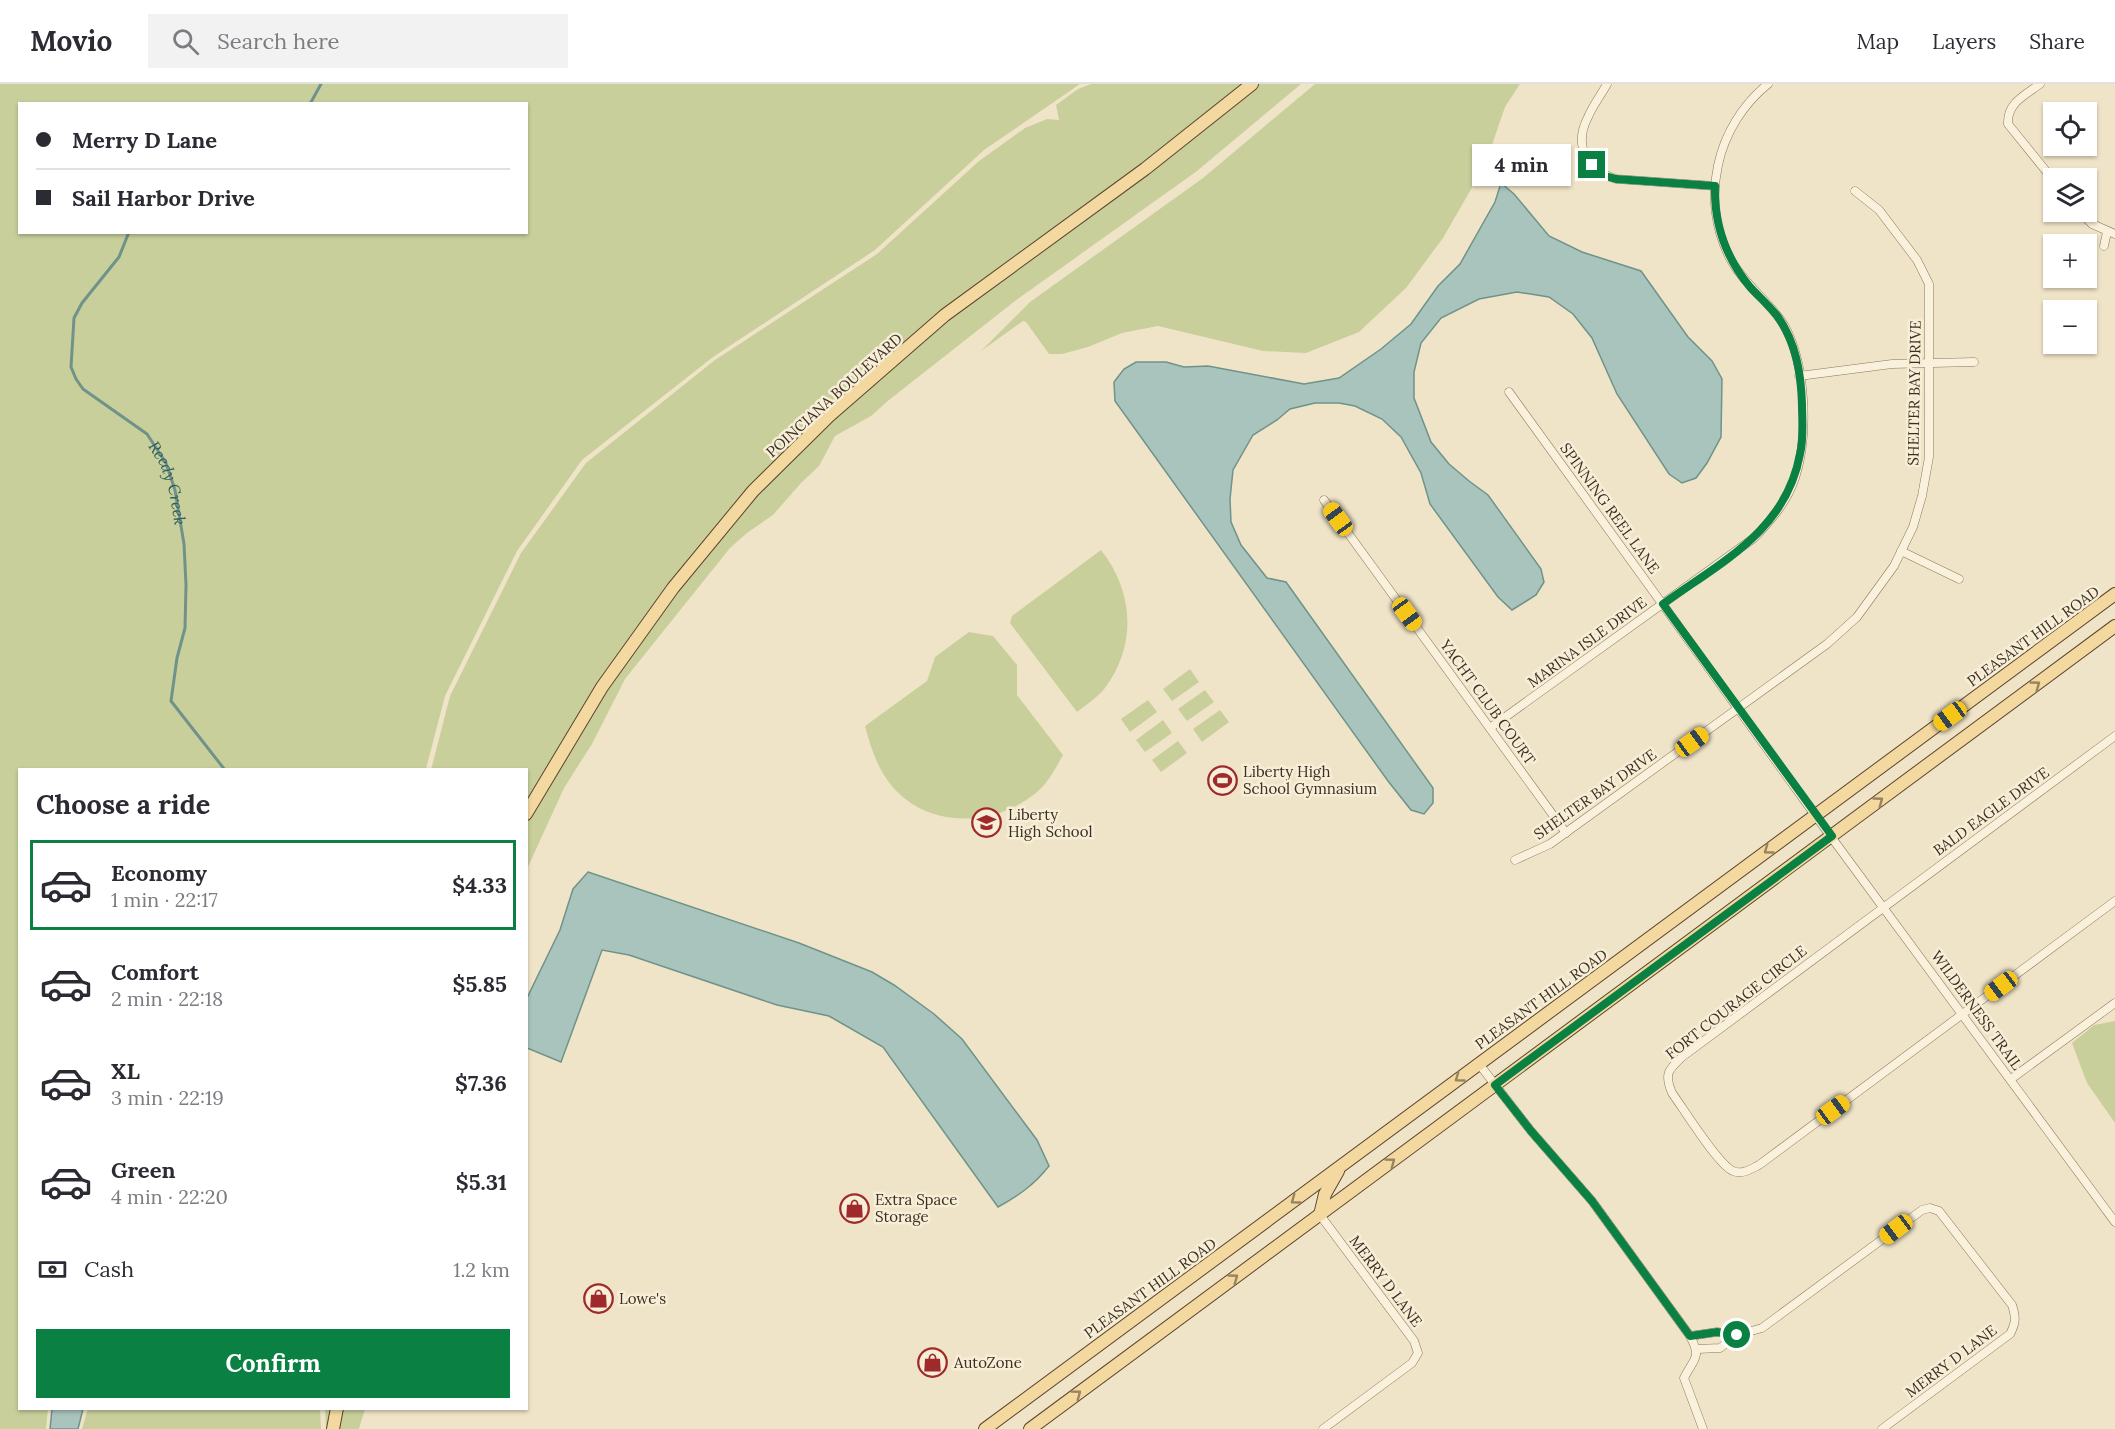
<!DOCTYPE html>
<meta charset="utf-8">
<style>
body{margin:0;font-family:Lora,serif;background:#f2f2f3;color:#2b2b33;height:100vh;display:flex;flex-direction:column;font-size:22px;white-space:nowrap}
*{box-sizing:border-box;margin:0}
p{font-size:20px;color:#7c7c81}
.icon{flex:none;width:33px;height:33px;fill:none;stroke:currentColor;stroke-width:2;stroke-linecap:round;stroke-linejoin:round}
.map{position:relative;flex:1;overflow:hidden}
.drawer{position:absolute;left:18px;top:684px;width:510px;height:642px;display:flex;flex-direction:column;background:#fff;border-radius:0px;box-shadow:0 2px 4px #0004}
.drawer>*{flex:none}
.top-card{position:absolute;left:18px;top:18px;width:510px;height:132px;border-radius:0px;box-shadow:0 2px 4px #0004;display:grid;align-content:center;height:132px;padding:0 18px;background:#fff}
.buttons{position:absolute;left:2043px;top:18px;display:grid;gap:12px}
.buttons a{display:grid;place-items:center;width:54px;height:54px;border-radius:0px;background:#fff;box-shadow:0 2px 4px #0004;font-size:30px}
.end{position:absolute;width:27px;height:27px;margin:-14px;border:8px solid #0b8043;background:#fff;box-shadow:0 0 0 3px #fff}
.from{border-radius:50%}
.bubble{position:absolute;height:42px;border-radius:0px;background:#fff;box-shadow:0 2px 4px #0004;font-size:20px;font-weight:700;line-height:42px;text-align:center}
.car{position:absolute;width:18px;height:36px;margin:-18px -9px;border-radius:8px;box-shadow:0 0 4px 2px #0007;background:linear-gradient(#f5c518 24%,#345 0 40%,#f5c518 0 76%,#345 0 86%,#f5c518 0)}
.top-card b{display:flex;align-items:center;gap:21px;height:57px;font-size:22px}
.top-card b+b{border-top:2px solid #e1e1e2}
.top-card i{width:15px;height:15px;background:#2b2b33}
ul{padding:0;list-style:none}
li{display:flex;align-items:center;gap:18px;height:90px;margin:0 12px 9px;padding:0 6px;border:3px solid transparent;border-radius:0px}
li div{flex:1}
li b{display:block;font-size:22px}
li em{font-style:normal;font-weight:700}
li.on{border-color:#0b8043}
li>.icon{width:54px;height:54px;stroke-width:1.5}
h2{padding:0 18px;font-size:27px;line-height:72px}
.pay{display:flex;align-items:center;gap:15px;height:66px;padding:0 18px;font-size:22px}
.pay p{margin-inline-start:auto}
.action{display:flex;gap:12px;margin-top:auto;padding:12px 18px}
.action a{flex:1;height:69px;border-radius:0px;background:#0b8043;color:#fff;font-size:24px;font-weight:700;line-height:69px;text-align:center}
header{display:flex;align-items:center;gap:36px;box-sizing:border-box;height:84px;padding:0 30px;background:#fff;border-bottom:2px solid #e1e1e2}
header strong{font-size:28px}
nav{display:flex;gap:33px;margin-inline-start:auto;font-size:21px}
.search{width:420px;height:54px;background:#f2f2f3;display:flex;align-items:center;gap:15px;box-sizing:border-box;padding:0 21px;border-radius:0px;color:#7c7c81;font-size:22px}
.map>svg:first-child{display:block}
.green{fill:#c9cf9b;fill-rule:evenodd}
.water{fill:#a9c4bc;stroke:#6f938a;stroke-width:1.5}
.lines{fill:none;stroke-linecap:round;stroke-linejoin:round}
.stream{stroke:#6f938a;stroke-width:3}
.street-casing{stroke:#8d765c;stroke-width:9}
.primary-casing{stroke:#5b4430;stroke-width:14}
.street{stroke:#faf1dc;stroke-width:8}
.primary{stroke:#f3d9a0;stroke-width:12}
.oneway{stroke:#988460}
.route{stroke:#0b8043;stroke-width:8}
.labels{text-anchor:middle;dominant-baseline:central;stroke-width:5;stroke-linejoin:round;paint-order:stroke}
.street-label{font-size:15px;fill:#3d2e20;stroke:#f7eed8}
.poi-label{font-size:15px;fill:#3d2e20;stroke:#f7eed8;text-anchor:start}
.water-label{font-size:16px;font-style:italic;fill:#2f5d5a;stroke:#f7eed8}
</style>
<header>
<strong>Movio</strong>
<div class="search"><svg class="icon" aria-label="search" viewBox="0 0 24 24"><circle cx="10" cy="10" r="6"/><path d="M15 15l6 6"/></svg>Search here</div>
<nav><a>Map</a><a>Layers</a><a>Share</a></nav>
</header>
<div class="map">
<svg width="2115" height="1345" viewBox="0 0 2115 1345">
<rect width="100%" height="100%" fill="#f0e4c8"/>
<g class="green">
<path d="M0,0H1080L984,66L875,166L713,273L582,376L517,467L445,612L426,685L20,686V1324L48,1325L46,1345H0ZM20,20H526V148H20Z"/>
<polygon points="1091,0 1301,0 1197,87 1015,217 889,316 871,332 835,352 819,382 801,399 773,431 747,449 730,464 625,595 592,660 564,704 527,785 526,686 431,686 450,612 521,469 586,379 715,276 877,170 979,77 1025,44 1047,35 1059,36 1056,21 1078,5"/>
<polygon points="1315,0 1520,0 1505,23 1485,81 1443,154 1406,204 1359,248 1306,269 1263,267 1158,242 1122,249 1088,263 1062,270 1049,270 1026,238 1023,237 981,267 1030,218 1203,94"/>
<path d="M1101,466C1134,508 1137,561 1105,604C1098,613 1086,621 1077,628L1010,539L1012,532Z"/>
<path d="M969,548L993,552L1017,581V611L1063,671C1056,684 1048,699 1036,709C999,739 942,745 904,714C881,695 872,669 865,642L927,597L935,573Z"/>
<polygon points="1190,585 1199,598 1172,617 1163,605"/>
<polygon points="1205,606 1214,618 1187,637 1178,625"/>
<polygon points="1148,616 1157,628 1130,648 1121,635"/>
<polygon points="1220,626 1229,638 1202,658 1193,645"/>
<polygon points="1163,636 1172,649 1145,668 1136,656"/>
<polygon points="1178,657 1187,669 1161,688 1152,676"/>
<polygon points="2115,937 2115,1039 2087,999 2072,959 2094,941"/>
<polygon points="88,1324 320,1325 321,1345 82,1345"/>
<polygon points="325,1325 365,1325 359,1345 326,1345"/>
</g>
<g class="water">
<polygon points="1501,99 1514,110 1549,152 1582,168 1641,187 1688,253 1712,277 1722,295 1721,353 1707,379 1696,394 1682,399 1669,390 1617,310 1592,254 1573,230 1549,213 1517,208 1479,215 1441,234 1421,259 1414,288 1414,314 1431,358 1449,380 1469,397 1488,411 1541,485 1544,498 1536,511 1512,526 1498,513 1430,420 1421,389 1401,353 1382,335 1355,322 1339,319 1315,319 1290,325 1277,336 1253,351 1233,386 1230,415 1231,438 1241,461 1267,494 1286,498 1433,704 1433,719 1424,730 1411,726 1388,697 1115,317 1114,298 1124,285 1136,278 1166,278 1184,283 1208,282 1304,300 1339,294 1381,265 1411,240 1438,202 1460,180 1495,118"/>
<path d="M588,788L799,859L872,888L894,901L934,930L962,955L1037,1056L1049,1082C1034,1101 1018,1112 998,1123L883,963L829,932L777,921L629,871L602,866L561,978L527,964V914L560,846L573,805Z"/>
<polygon points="52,1325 83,1325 78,1345 50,1345"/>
</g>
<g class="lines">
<g class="stream">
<polyline points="310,20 321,0"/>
<path id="s1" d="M129,148L119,173L82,219L74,234L71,283L76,295L83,305L147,350L166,379L175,406L184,460L186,501L185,544L177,574L171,617L225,686"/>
</g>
<defs>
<g id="street">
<path d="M1607,0C1601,11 1593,21 1588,33C1573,62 1587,86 1616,95L1715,102"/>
<path d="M2040,0C2024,12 2007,19 2008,40L2054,97"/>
<polyline points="2080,128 2092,140 2115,150"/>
<polyline points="2104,162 2107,148"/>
<polyline points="1799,292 1892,280 1974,278"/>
<polyline points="1509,308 1815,731 2115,1138"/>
<polyline points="1324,416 1566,749"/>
<polyline points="1901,467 1959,495"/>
<path d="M1490,644L1754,454C1771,436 1787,418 1795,394C1809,352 1806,282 1785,243C1771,218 1745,202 1731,176C1699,116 1716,42 1768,0"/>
<path d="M2115,652L1682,973C1668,986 1664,990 1672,1009C1683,1024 1718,1081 1733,1087C1742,1091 1751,1085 1759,1081L2115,817"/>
<polyline points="1515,776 1550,760 1827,560 1857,533 1894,482 1913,443 1922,412 1929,373 1929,200 1917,176 1879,126 1855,107"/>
<path d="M1479,980L1531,1047L1592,1117L1690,1252C1702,1274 1694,1274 1684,1294L1703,1345"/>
<polyline points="2011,995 2115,919"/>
<polyline points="1320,1131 1414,1257 1418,1269 1412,1279 1323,1345"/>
<path d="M1690,1252L1717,1248L1737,1251L1762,1244L1922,1126L1930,1124L1939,1127L2012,1221C2016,1233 2016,1239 2010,1250L1882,1345"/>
<polyline points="1697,1265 1720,1264 1737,1251"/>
</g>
<g id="primary">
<polyline points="526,730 602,603 673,504 753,407 829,332 945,231 1145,85 1252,0"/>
<polyline points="1320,1131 1325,1110 1338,1087"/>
<polyline points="333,1345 337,1324"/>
<polyline points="985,1345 2115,510"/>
<polyline points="1030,1345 2115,542"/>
</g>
</defs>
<use href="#street" class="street-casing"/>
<use href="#primary" class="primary-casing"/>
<use href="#street" class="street"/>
<use href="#primary" class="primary"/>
</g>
<defs><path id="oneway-chevron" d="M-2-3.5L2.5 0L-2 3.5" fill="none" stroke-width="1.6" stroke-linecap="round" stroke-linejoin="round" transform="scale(1.5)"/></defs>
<g class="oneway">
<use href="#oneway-chevron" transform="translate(2036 601) rotate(-36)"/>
<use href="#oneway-chevron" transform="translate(1879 717) rotate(-36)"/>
<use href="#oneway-chevron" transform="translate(1768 766) rotate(144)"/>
<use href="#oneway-chevron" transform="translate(1459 994) rotate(144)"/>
<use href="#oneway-chevron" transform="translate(1391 1078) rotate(-37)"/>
<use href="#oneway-chevron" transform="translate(1295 1116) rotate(144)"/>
<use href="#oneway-chevron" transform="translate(1234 1194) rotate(-36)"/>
<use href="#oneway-chevron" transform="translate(1077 1310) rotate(-37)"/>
</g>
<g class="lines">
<path class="route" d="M1592,81L1602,91L1616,95L1715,102C1714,140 1726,174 1750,203C1759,213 1770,222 1778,233C1796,259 1801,289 1802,320C1802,336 1804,354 1800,370C1786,447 1721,478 1663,520L1832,752L1495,1001L1531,1047L1592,1117L1690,1252L1717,1248L1737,1251"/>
</g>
<defs>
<symbol id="stadium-ring" viewBox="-11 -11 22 22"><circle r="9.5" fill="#f7eed8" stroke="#9e2a2b" stroke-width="1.5"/><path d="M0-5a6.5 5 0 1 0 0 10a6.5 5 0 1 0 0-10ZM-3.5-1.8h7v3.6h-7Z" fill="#9e2a2b"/></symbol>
<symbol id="school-ring" viewBox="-11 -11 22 22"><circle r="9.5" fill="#f7eed8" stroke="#9e2a2b" stroke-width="1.5"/><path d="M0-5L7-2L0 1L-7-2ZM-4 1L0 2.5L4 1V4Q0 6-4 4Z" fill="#9e2a2b"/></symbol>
<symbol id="shop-ring" viewBox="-11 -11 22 22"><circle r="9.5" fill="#f7eed8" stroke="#9e2a2b" stroke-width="1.5"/><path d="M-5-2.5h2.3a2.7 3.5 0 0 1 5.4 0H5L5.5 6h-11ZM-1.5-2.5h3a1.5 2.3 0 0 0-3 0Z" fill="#9e2a2b"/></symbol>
</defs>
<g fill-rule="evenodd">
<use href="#stadium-ring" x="1206" y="680" width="33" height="33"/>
<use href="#school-ring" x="970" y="722" width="33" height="33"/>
<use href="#shop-ring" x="838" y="1108" width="33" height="33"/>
<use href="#shop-ring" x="582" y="1198" width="33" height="33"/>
<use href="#shop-ring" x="916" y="1262" width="33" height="33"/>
</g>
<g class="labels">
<g class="street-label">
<text transform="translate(1914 309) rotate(-89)">SHELTER BAY DRIVE</text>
<text transform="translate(834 311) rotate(-42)">POINCIANA BOULEVARD</text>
<text transform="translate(1610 424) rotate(54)">SPINNING REEL LANE</text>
<text transform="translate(2033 552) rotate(-36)">PLEASANT HILL ROAD</text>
<text transform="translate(1587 558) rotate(-36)">MARINA ISLE DRIVE</text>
<text transform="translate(1488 618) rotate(54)">YACHT CLUB COURT</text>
<text transform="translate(1595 710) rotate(-35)">SHELTER BAY DRIVE</text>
<text transform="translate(1991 727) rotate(-36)">BALD EAGLE DRIVE</text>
<text transform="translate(1541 915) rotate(-36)">PLEASANT HILL ROAD</text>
<text transform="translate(1736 918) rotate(-38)">FORT COURAGE CIRCLE</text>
<text transform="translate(1977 926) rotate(54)">WILDERNESS TRAIL</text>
<text transform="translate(1386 1197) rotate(53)">MERRY D LANE</text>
<text transform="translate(1150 1204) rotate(-36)">PLEASANT HILL ROAD</text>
<text transform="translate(1951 1277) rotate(-37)">MERRY D LANE</text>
</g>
<g class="poi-label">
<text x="1243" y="687">Liberty High<tspan x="1243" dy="17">School Gymnasium</tspan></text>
<text x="1008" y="730">Liberty<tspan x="1008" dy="17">High School</tspan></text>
<text x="875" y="1115">Extra Space<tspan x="875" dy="17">Storage</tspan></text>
<text x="619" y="1214">Lowe's</text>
<text x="954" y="1278">AutoZone</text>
</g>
<g class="water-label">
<text stroke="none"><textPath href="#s1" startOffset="310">Reedy Creek</textPath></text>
</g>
</g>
</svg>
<div class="buttons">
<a><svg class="icon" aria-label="locate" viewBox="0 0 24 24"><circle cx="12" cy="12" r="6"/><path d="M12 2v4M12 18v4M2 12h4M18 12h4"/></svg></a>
<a><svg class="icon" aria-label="layers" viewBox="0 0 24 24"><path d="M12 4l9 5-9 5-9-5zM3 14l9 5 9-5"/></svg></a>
<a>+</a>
<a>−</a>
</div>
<i class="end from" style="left:1737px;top:1251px"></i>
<i class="end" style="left:1592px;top:81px"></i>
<div class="bubble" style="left:1472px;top:60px;width:99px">4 min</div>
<i class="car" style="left:1338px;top:435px;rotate:324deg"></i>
<i class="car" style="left:1407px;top:530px;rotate:144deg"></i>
<i class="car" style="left:1950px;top:632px;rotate:234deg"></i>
<i class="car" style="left:1692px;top:658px;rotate:54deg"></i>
<i class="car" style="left:2001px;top:902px;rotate:233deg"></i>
<i class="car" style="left:1833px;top:1026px;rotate:54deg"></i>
<i class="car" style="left:1896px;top:1145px;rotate:233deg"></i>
<div class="top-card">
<b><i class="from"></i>Merry D Lane</b>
<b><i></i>Sail Harbor Drive</b>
</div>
<section class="drawer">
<h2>Choose a ride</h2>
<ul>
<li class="on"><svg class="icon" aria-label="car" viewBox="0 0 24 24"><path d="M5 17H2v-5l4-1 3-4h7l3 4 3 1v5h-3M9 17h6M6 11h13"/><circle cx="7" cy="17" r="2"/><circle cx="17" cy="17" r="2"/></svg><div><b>Economy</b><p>1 min · 22:17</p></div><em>$4.33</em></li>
<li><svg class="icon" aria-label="car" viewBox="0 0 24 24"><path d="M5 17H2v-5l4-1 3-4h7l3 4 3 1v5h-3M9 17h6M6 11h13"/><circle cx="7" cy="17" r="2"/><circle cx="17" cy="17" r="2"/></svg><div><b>Comfort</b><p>2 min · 22:18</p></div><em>$5.85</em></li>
<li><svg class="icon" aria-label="car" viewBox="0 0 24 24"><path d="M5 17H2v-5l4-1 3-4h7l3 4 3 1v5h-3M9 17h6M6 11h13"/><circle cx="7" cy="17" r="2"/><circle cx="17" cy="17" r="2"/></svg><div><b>XL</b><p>3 min · 22:19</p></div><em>$7.36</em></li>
<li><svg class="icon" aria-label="car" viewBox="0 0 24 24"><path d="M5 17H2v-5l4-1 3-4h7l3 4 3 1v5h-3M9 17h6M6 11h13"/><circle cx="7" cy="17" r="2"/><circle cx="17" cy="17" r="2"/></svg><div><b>Green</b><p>4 min · 22:20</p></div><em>$5.31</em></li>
</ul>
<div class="pay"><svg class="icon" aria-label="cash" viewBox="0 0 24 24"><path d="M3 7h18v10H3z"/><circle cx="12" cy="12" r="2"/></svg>Cash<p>1.2 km</p></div>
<div class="action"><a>Confirm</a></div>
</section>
</div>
